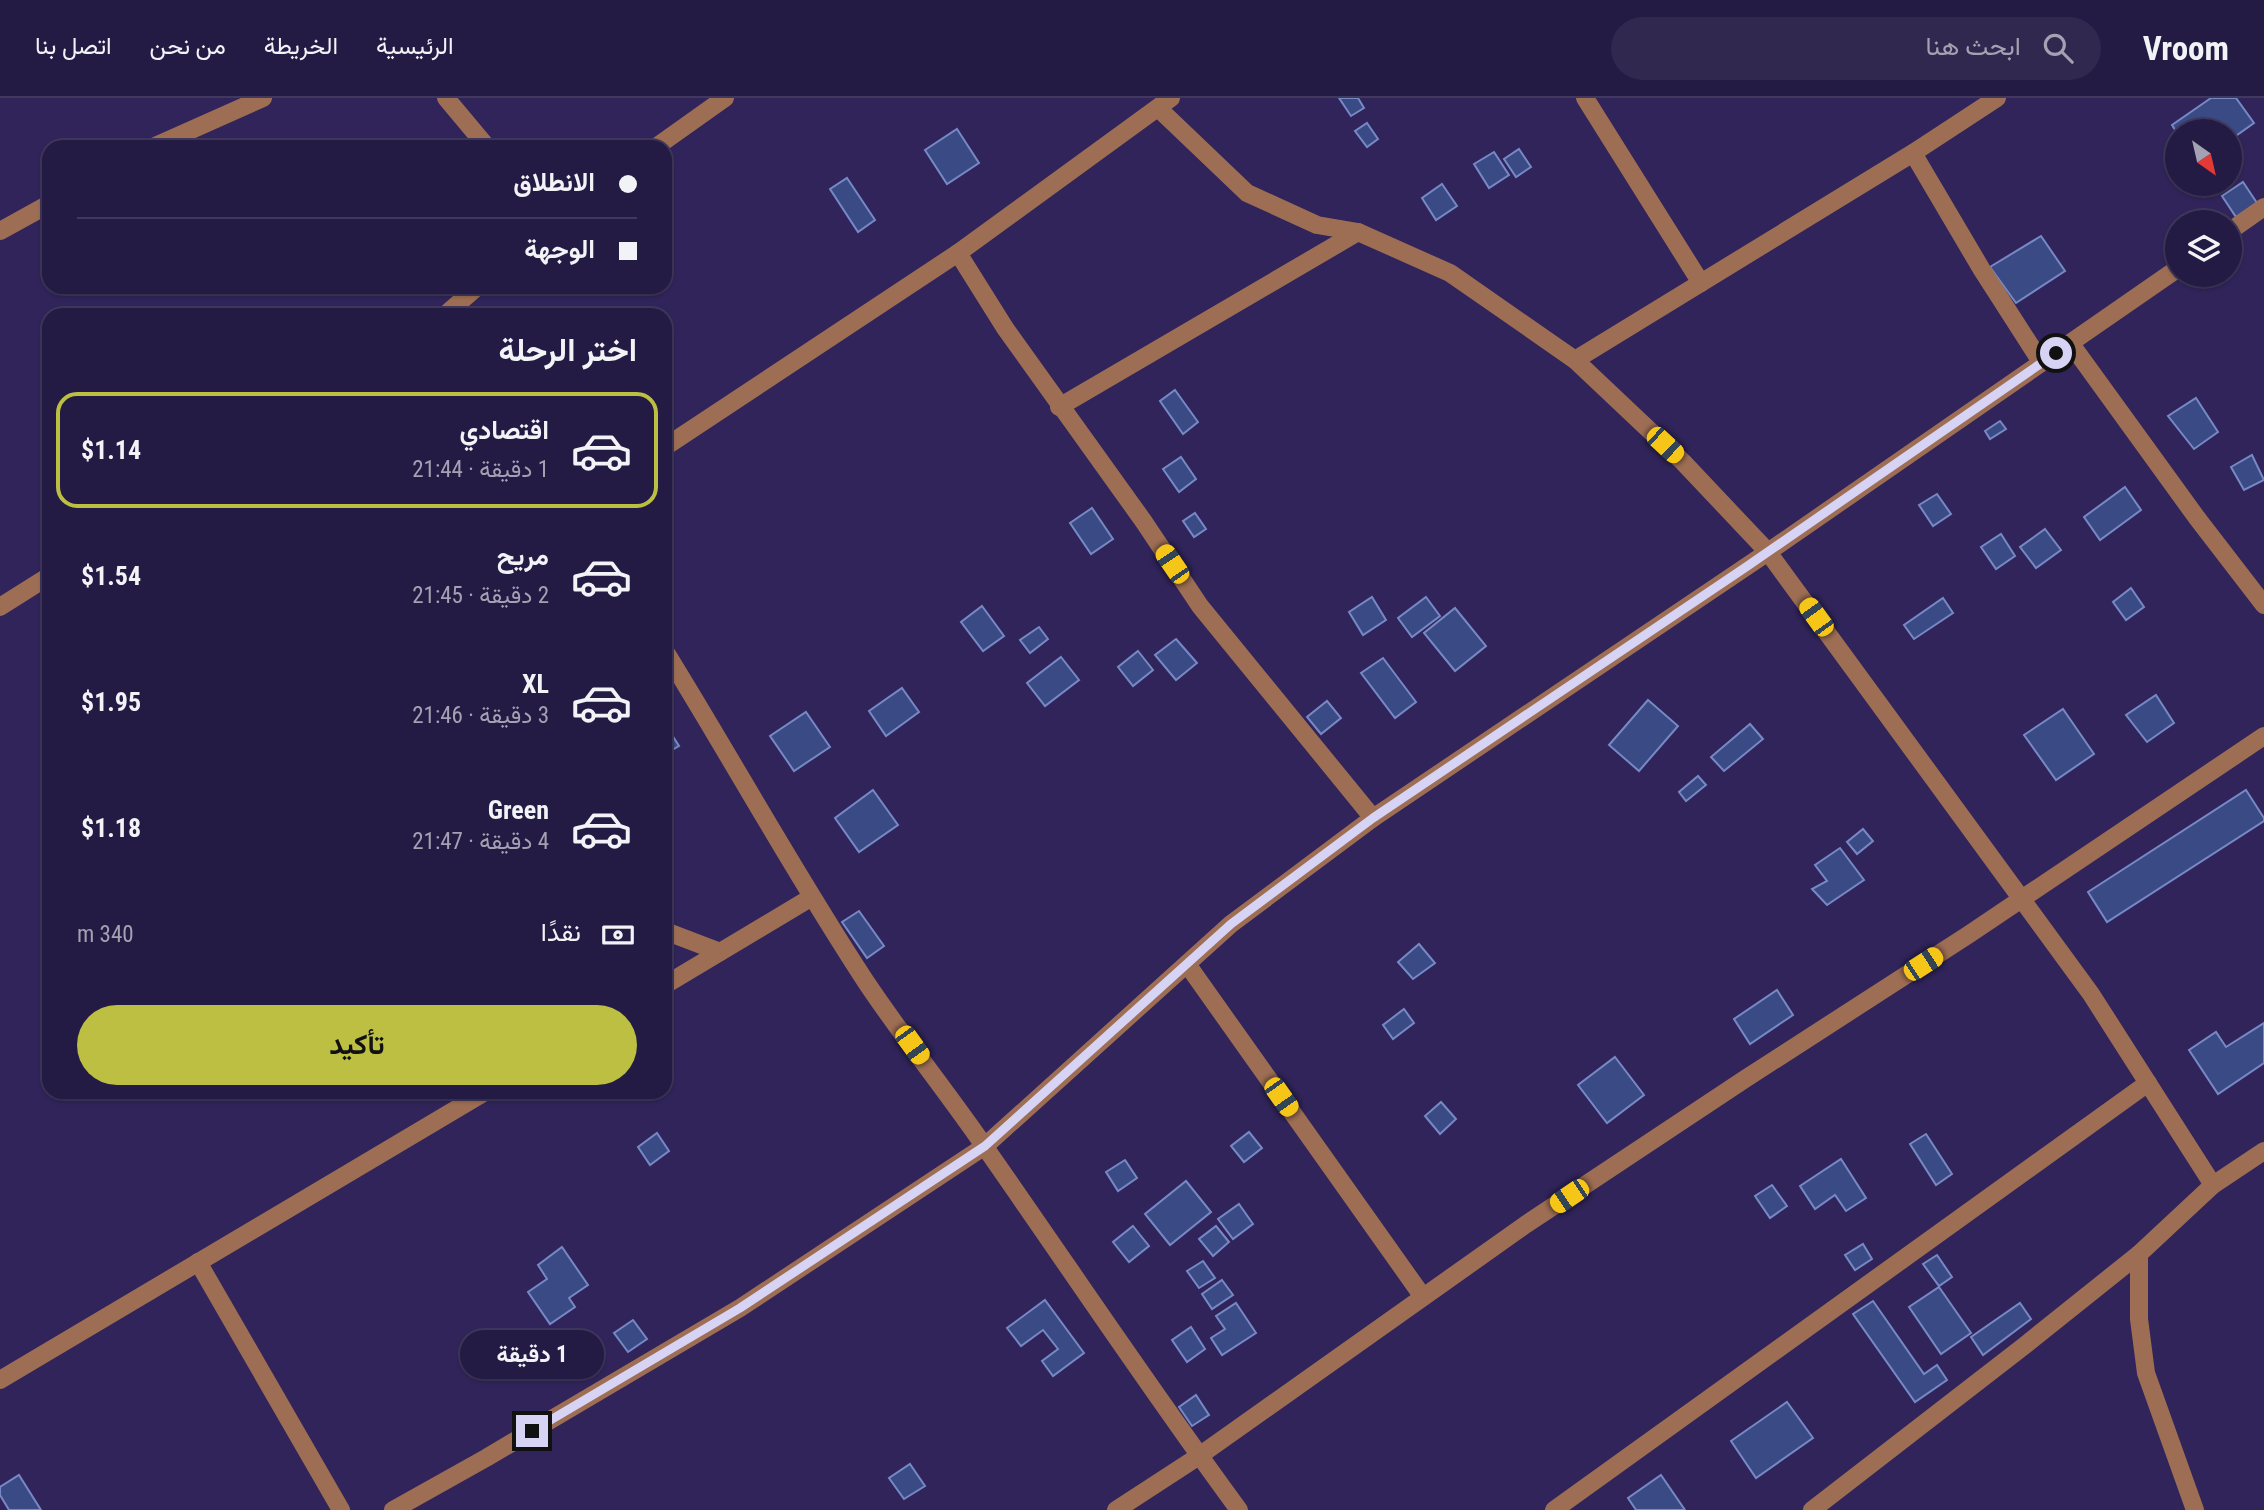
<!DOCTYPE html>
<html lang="ar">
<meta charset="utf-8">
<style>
body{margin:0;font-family:"Roboto Condensed",Vazirmatn,sans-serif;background:#30284f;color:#f1f3f6;direction:rtl;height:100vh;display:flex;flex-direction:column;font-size:26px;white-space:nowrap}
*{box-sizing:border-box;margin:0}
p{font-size:23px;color:#a3a1b2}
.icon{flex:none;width:38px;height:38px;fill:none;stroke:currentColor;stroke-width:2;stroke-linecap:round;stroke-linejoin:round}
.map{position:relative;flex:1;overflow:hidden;direction:ltr}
.drawer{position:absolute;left:42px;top:210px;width:630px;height:791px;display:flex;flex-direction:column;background:#241b44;border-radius:21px;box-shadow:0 2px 5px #0004,0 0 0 2px #41395d;direction:rtl}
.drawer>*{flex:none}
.hud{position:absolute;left:42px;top:42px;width:630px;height:154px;border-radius:21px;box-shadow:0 2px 5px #0004,0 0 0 2px #41395d;direction:rtl;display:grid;align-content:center;height:154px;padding:0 35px;background:#241b44}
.needle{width:46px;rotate:146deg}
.controls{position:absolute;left:2165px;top:21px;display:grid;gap:14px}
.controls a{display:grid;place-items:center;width:77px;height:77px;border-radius:50%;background:#241b44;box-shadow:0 2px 5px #0004,0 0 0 2px #41395d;font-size:35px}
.end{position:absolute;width:32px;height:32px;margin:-16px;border:9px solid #d7d3f5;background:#111;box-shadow:0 0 0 4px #111}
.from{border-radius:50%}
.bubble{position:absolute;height:49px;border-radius:24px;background:#241b44;box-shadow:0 2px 5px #0004,0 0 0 2px #41395d;font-size:23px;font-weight:700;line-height:49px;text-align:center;direction:rtl}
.car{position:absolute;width:21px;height:42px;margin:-21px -10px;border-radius:9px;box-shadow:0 0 5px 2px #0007;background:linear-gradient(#f5c518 24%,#345 0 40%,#f5c518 0 76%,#345 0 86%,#f5c518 0)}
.hud b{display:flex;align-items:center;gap:24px;height:66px;font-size:26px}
.hud b+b{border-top:2px solid #41395d}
.hud i{width:18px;height:18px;background:#f1f3f6}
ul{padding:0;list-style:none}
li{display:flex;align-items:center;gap:21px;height:116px;margin:0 14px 10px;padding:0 21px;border:4px solid transparent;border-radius:21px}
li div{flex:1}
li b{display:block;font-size:26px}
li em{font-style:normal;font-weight:700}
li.on{border-color:#bdbf43}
li>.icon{width:63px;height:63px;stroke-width:1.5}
h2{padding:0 35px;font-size:32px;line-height:84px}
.pay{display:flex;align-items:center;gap:18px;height:77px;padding:0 35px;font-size:26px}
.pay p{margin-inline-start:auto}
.primary-button{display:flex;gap:14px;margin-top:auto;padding:14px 35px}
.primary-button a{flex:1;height:80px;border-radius:42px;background:#bdbf43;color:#111;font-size:28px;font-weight:700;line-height:80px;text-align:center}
header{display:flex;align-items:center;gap:42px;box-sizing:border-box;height:98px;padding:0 35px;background:#241b44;border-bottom:2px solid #41395d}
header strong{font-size:33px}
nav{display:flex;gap:38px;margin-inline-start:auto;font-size:24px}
.search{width:490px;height:63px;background:#30284f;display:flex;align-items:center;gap:18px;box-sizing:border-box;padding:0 24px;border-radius:38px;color:#a3a1b2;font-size:26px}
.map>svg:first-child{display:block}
.building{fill:#3a4a85;stroke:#7789c5;stroke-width:2}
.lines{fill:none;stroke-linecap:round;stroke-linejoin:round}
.minor{stroke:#9d6e53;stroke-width:18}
.route{stroke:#d7d3f5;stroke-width:9}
</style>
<header>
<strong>Vroom</strong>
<div class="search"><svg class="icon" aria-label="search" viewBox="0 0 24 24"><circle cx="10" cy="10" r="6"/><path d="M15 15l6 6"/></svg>ابحث هنا</div>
<nav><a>الرئيسية</a><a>الخريطة</a><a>من نحن</a><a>اتصل بنا</a></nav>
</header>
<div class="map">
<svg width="2264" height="1412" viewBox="0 0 2264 1412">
<rect width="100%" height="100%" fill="#30245a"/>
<g class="building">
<polygon points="1339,0 1358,0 1364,10 1351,18"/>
<polygon points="2211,0 2236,0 2254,25 2230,42 2230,33 2177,33 2177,35 2172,27"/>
<polygon points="1367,25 1378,41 1367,49 1355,33"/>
<polygon points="957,31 979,65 947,86 925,52"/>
<polygon points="1519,51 1531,69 1516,79 1504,61"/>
<polygon points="1494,54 1509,77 1489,90 1474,66"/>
<polygon points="847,80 875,122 858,134 830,91"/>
<polygon points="2243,84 2257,105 2236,119 2222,98"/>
<polygon points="1442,86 1457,108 1436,122 1422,100"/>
<polygon points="2041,138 2065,173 2016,205 1990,169"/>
<polygon points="1175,292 1198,324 1183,336 1160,303"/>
<polygon points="2196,300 2218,334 2194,351 2168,318"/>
<polygon points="2000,323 2006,331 1990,341 1985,333"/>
<polygon points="2252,357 2264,382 2244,392 2231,369"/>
<polygon points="1181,359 1196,381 1179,394 1163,371"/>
<polygon points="2125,389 2141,412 2100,442 2084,419"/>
<polygon points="1937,396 1951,416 1933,428 1919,407"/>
<polygon points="1092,410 1113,441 1091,456 1070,425"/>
<polygon points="1195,415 1206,431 1194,439 1183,423"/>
<polygon points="2045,431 2061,452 2036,470 2020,449"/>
<polygon points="2001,436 2015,458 1996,471 1981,449"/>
<polygon points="2131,490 2144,509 2126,522 2113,504"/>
<polygon points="1372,499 1386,522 1363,537 1349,514"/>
<polygon points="1426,499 1440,518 1412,539 1398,520"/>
<polygon points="1943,500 1953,515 1914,541 1904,527"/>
<polygon points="982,508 1004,538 983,553 961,524"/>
<polygon points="1455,510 1486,548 1455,573 1424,535"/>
<polygon points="1039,529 1048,541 1030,555 1020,542"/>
<polygon points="1176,541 1197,565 1176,582 1155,557"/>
<polygon points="1138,553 1153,572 1133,588 1118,569"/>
<polygon points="1061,559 1079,582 1045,608 1027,585"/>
<polygon points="1383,560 1416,604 1395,620 1361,575"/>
<polygon points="902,590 919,614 886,638 869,613"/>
<polygon points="2156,597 2174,625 2147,644 2126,617"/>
<polygon points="1648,602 1678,628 1639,673 1609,647"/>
<polygon points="1327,603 1341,620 1321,636 1307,619"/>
<polygon points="2063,611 2094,656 2056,682 2024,637"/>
<polygon points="806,614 830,649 794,673 770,638"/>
<polygon points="665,626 679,648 665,656"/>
<polygon points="1750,626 1763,641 1724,673 1711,659"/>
<polygon points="1698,678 1706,687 1686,703 1679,694"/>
<polygon points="873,692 898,727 859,754 835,720"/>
<polygon points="2246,692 2264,720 2264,723 2107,824 2088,794"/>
<polygon points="1863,731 1873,743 1857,756 1847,744"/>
<polygon points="1840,750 1864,782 1827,807 1812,791 1827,783 1815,767"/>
<polygon points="859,813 884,848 867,860 842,824"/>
<polygon points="1419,846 1435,865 1413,881 1398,864"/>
<polygon points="1777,892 1793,917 1750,946 1734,921"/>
<polygon points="1404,911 1414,925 1393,941 1383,927"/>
<polygon points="2264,925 2264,965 2218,996 2189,952 2216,934 2226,949"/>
<polygon points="1615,959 1644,997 1607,1025 1578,987"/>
<polygon points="1441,1004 1456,1021 1440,1036 1425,1018"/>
<polygon points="1249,1034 1262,1050 1244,1064 1231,1048"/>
<polygon points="657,1035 669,1053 650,1067 638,1049"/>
<polygon points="1926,1036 1952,1076 1936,1087 1910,1046"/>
<polygon points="1841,1061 1866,1100 1846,1113 1835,1097 1815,1111 1800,1088"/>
<polygon points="1125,1062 1137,1080 1118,1093 1106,1074"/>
<polygon points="1186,1083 1211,1114 1170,1147 1145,1116"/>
<polygon points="1772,1087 1787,1108 1770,1120 1755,1098"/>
<polygon points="1239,1106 1253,1126 1233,1141 1218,1121"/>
<polygon points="1133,1128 1149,1148 1129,1164 1113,1144"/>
<polygon points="1216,1128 1229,1144 1213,1158 1199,1141"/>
<polygon points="1863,1146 1872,1161 1855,1172 1845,1157"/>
<polygon points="562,1149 588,1187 569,1200 575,1209 550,1226 528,1194 547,1181 538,1167"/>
<polygon points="1937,1157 1952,1179 1939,1188 1923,1166"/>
<polygon points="1203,1163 1215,1180 1199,1190 1187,1173"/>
<polygon points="1222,1182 1233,1197 1212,1211 1202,1196"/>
<polygon points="1939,1189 1971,1235 1941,1256 1909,1209"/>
<polygon points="1045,1202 1084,1255 1053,1278 1042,1263 1058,1251 1043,1232 1021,1248 1007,1230"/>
<polygon points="1873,1203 1924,1276 1937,1267 1947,1282 1915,1304 1853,1216"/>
<polygon points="1236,1205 1256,1235 1222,1257 1211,1240 1225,1231 1216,1218"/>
<polygon points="2020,1205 2031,1221 1983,1257 1971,1239"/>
<polygon points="633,1222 647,1241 628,1254 614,1235"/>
<polygon points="1191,1229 1205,1251 1187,1264 1172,1242"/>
<polygon points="1196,1297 1209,1317 1192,1328 1179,1309"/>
<polygon points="1787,1304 1813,1340 1756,1380 1731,1343"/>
<polygon points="910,1366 925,1388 904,1401 889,1380"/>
<polygon points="19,1377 41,1412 9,1412 0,1397 0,1389"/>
<polygon points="1661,1377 1685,1412 1636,1412 1628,1400"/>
</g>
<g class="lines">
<g class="minor">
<polyline points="446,0 487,49"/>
<polyline points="1585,0 1701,185"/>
<polyline points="1997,0 1913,55 1982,172 2041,264"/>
<polyline points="1158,10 1247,95 1317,127 1358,134 1450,175 1575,262 1683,364 1768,454 2091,896 2213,1087"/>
<polyline points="153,49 263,0"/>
<polyline points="656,49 725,0"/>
<polyline points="0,133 49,106"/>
<polyline points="2230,133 2264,109"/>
<polyline points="958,155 1005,230 1144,424 1200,508 1373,720"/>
<polyline points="445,217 477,189"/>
<polyline points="2071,246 2197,420 2264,507"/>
<polyline points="1575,262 1913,55"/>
<polyline points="1059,309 1358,134"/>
<polyline points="665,349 958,155 1171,0"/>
<polyline points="0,509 49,478"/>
<path d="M665,553C733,663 795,776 866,884C904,941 948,995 987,1052C1071,1172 1152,1294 1239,1412"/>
<polyline points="665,833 720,854"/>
<polyline points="1187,866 1423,1199"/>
<polyline points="665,887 812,799"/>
<polyline points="2139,1156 2139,1221 2146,1275 2195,1412"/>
<polyline points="198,1164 341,1412"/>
<polyline points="0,1282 485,994"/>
<polyline points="393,1412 486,1360 740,1210 985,1048 1231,826 1373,720 1768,454 2177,171"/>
<polyline points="1116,1412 1199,1358 1525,1127 1745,981 1968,837 2264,638"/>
<polyline points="1554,1412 2148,985"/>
<polyline points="1812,1412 2024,1248 2139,1156 2213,1087 2264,1053"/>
</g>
</g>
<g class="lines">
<polyline class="route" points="532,1333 740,1210 985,1048 1231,826 1373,720 1746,469 2056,255"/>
</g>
</svg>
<div class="controls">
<a><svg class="needle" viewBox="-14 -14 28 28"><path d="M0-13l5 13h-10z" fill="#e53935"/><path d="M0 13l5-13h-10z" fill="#a3a1b2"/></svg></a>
<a><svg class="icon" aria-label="layers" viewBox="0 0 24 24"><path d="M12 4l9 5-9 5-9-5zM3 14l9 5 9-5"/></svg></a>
</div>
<i class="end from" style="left:2056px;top:255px"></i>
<i class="end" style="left:532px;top:1333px"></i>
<div class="bubble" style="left:460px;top:1232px;width:144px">1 دقيقة</div>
<i class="car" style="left:1665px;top:347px;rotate:133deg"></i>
<i class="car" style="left:1172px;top:466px;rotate:326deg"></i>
<i class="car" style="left:1816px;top:519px;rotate:324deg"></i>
<i class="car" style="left:1923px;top:866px;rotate:57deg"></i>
<i class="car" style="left:912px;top:947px;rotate:144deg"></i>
<i class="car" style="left:1281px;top:999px;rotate:145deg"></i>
<i class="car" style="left:1569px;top:1098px;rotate:236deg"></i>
<div class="hud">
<b><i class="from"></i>الانطلاق</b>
<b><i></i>الوجهة</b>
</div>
<section class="drawer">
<h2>اختر الرحلة</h2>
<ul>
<li class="on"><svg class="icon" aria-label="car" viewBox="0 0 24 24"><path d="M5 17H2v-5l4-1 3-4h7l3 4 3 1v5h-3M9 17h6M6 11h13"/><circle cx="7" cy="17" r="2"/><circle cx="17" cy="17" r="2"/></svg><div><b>اقتصادي</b><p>1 دقيقة · 21:44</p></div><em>$1.14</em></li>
<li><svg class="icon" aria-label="car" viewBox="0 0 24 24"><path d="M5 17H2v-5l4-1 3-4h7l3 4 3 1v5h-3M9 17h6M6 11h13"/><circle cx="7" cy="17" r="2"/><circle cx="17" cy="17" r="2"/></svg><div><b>مريح</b><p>2 دقيقة · 21:45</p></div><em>$1.54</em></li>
<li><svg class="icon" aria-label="car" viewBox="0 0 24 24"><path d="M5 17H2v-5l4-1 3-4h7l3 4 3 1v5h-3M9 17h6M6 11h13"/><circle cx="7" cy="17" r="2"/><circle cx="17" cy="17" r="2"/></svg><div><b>XL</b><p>3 دقيقة · 21:46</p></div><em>$1.95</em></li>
<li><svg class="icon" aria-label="car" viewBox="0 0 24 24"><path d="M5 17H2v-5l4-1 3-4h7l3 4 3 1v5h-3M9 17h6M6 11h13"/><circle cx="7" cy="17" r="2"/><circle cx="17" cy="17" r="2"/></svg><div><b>Green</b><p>4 دقيقة · 21:47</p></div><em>$1.18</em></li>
</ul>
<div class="pay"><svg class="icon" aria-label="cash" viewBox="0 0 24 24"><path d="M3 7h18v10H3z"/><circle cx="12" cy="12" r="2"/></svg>نقدًا<p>340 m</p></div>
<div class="primary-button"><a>تأكيد</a></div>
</section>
</div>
